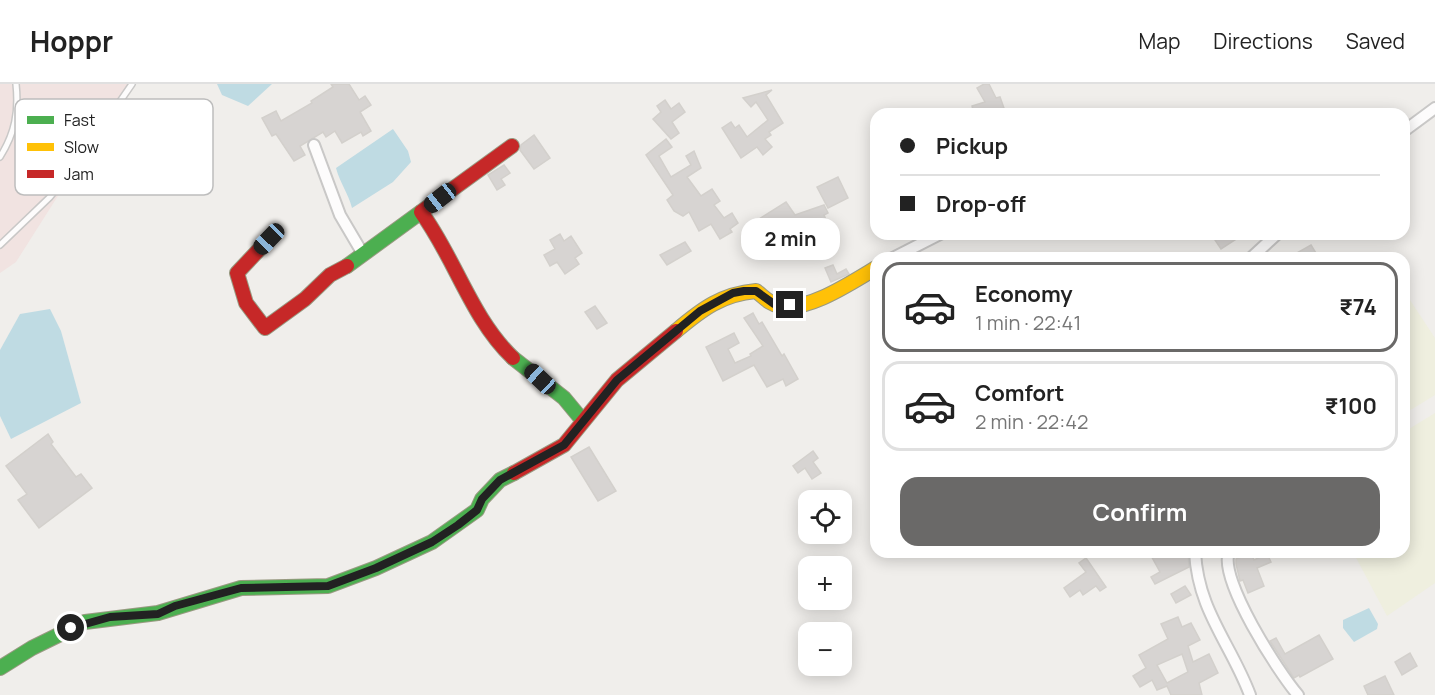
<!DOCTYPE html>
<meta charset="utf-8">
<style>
body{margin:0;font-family:Manrope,sans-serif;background:#f6f6f6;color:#222;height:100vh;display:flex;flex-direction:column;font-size:22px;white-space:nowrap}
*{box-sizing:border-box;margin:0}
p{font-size:20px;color:#767676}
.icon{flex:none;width:33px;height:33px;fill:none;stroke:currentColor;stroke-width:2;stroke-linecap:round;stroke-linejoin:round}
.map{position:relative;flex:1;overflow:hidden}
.side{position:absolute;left:870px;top:168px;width:540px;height:306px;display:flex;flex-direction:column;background:#fff;border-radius:18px;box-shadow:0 3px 15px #0003}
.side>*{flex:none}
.banner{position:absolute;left:870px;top:24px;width:540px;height:132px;border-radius:18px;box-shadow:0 3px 15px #0003;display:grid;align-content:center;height:132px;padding:0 30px;background:#fff}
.buttons{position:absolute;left:798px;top:406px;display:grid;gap:12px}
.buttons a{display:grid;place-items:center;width:54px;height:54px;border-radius:12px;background:#fff;box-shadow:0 3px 15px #0003;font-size:30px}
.end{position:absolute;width:27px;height:27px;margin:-14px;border:8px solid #222;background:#fff;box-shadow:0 0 0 3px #fff}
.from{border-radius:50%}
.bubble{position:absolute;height:42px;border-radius:18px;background:#fff;box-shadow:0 3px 15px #0003;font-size:20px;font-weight:700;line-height:42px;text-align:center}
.car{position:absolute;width:18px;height:36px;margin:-18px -9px;border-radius:8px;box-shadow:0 0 4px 2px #0007;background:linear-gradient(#222 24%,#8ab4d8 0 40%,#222 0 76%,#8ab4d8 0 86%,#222 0)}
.banner b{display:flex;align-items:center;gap:21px;height:57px;font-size:22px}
.banner b+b{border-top:2px solid #e0e0e0}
.banner i{width:15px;height:15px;background:#222}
ul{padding:10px 0 0;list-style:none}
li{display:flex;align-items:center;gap:18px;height:90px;margin:0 12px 9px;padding:0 18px;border:3px solid #e0e0e0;border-radius:18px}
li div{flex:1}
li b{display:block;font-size:22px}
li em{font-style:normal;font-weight:700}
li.on{border-color:#6a6968}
li>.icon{width:54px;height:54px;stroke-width:1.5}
.primary-button{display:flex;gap:12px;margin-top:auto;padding:12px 30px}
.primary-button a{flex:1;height:69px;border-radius:18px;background:#6a6968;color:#fff;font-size:24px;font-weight:700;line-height:69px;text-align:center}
header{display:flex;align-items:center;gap:36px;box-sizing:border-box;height:84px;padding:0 30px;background:#fff;border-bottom:2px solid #e0e0e0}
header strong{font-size:28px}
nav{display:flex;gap:33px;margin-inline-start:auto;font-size:21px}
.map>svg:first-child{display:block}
.commercial{fill:#f1e3e1}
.farmland{fill:#efefdf}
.water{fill:#bfdbe3}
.building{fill:#d7d4d2;stroke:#d3d0cc;stroke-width:1.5;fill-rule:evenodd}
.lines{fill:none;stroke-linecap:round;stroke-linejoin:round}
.lane-casing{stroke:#c9c8c7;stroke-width:8}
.street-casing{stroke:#c9c8c7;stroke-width:14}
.fast-casing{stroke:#999a82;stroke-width:16}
.slow-casing{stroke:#999a82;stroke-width:16}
.jam-casing{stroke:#999a82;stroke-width:16}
.lane{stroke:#fdfcfc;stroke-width:5}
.street{stroke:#fdfcfc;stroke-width:10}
.fast{stroke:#4caf50;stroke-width:14}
.slow{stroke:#ffc107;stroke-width:14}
.jam{stroke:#c62828;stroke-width:14}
.route{stroke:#222;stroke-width:8}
.key{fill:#fff;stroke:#bdbdbd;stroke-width:1.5}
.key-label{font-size:16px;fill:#222}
</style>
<header>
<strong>Hoppr</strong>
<nav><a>Map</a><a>Directions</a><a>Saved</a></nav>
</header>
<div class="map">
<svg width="1435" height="611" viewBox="0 0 1435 611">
<rect width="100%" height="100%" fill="#f0eeeb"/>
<polygon class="commercial" points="0,0 129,0 16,178 0,189"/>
<g class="farmland">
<polygon points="1404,207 1435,254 1435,311 1404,330"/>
<polygon points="1435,329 1435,499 1387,532 1353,468 1404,468 1404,348"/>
</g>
<g class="water">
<polygon points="217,0 272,0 248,22 222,11"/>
<path d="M393,45L408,67L411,78L393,98L352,124C348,109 340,99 336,84Z"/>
<polygon points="50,225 61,247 81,319 11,355 0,332 0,266 20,230"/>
<polygon points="1369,524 1378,540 1377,545 1354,558 1343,544 1343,536"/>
</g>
<g class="building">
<polygon points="331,0 349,0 359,16 365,12 371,21 360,28 371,47 363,52 361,48 342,59 335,47 326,53 323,48 300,62 305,71 294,77 276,50 272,52 262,34 276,27 281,37 312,19 311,17 333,3"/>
<polygon points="984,0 989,0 996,14 1000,13 1005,27 995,30 974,30 972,22 985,18 977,4"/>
<polygon points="772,6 766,11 783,39 769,48 771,51 765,55 772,63 763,71 757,63 741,74 722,44 731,38 735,44 739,41 747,53 768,36 756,18 751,23 743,14"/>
<polygon points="665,16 671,25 679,19 685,28 672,38 679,49 671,55 653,35 661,28 657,22"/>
<polygon points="534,51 550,74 534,85 520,66 521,61"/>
<polygon points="666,55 672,63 659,72 671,93 691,81 686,72 694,67 701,84 687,93 701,112 712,105 720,117 714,121 724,134 732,129 738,139 730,145 732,148 720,155 711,140 699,147 689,128 683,132 674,127 667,116 673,111 646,71"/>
<polygon points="504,81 510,89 501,95 505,101 497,106 488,91"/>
<polygon points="838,93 848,114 828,124 817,103"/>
<polygon points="786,118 795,131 824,121 828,129 824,131 832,150 815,158 809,147 790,159 783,148 772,154 766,142 756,147 751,140"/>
<polygon points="560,150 564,157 571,152 582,169 575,174 579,180 565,190 557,178 550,182 544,171 555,165 550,156"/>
<polygon points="1219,150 1244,150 1221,165 1213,153"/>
<polygon points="685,158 691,167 667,181 660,171"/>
<polygon points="1311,161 1319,174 1288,174"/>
<polygon points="833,181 837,190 846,185 849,190 831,198 825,184"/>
<polygon points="595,222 607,239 597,245 585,228"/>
<polygon points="753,229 759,240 762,238 782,272 784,270 798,295 786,302 783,295 767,303 754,281 723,297 706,263 734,249 739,259 728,265 735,279 751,272 750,270 763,262 744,234"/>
<polygon points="48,350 53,358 51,360 76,393 81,390 92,404 39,444 18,416 27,410 6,382"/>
<polygon points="589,363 616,407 598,417 571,373"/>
<polygon points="813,367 818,374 813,378 821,389 812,395 805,384 798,389 793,382"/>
<polygon points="1149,468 1188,468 1189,483 1155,500 1151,493 1160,488"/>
<polygon points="1251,469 1254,476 1267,470 1271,478 1257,484 1264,502 1248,509 1243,496 1240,497 1236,480 1236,475"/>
<polygon points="1086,474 1106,503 1100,507 1096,502 1083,511 1080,506 1070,513 1064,504 1086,488 1079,479"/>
<polygon points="1185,502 1191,511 1176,519 1171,510"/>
<path d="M1178,533L1182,543L1191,539L1200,556L1188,562L1193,578L1209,570L1218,589L1199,599L1202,611H1171L1167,602L1157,606L1152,596L1140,603L1133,592L1146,584L1139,571L1168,555L1161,540ZM1182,570L1188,588L1167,599L1157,581Z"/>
<polygon points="1319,551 1333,575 1300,593 1299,591 1294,594 1270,557 1276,554 1285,570"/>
<polygon points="1410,569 1417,582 1402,591 1395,578"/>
<polygon points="1385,592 1394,611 1368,611 1364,602"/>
</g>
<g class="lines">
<defs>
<g id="lane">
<path d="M0,73C15,49 19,28 16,0"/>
<polyline points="0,161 50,113 74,84 132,0"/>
</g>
<g id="street">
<polyline points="1404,47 1435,24"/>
<polyline points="314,61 340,131 363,170"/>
<polyline points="893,174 940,150"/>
<polyline points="1251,174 1277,150"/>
<path d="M1195,468C1198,527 1231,560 1250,611"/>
<path d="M1229,468C1218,495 1279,589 1298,611"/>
</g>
<g id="fast">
<polyline points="347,182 421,128"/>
<polyline points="513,274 564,314 583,337"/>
<polyline points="0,584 32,564 85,538 158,529 241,504 328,502 376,484 432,458 477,426 482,415 500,396 514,389"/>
</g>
<path id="slow" d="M676,247C702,225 722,210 756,207C764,213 769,220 780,222C808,228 852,198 876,184"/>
<g id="jam">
<path d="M512,62L421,128C455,174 471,234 513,274"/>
<polyline points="269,155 237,189 246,219 265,244 305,215 330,191 347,182"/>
<polyline points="514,389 564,361 617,296 676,247"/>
</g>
</defs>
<use href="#lane" class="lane-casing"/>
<use href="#street" class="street-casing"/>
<use href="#fast" class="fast-casing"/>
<use href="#slow" class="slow-casing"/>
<use href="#jam" class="jam-casing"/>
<use href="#lane" class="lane"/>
<use href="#street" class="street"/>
<use href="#fast" class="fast"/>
<use href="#slow" class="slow"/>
<use href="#jam" class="jam"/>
</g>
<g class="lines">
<polyline class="route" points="71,544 110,533 158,530 175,522 241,504 328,502 376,484 432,458 458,441 477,426 482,415 500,396 564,361 617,296 700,227 733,209 744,207 756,207 774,220 790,221"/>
</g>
<rect x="15" y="15" width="198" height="96" rx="9" class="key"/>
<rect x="27" y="32" width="27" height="8" fill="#4caf50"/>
<rect x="27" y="59" width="27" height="8" fill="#ffc107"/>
<rect x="27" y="86" width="27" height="8" fill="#c62828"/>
<g class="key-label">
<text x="64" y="42">Fast</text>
<text x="64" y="69">Slow</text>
<text x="64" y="96">Jam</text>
</g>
</svg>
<div class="buttons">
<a><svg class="icon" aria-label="locate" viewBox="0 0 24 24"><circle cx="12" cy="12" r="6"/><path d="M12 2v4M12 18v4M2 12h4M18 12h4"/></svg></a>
<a>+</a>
<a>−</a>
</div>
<i class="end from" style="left:71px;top:544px"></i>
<i class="end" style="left:790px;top:221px"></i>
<div class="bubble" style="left:741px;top:134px;width:99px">2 min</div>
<i class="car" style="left:440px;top:114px;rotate:232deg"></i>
<i class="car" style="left:269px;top:155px;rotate:224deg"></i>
<i class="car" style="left:540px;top:295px;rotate:313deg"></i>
<div class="banner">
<b><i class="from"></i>Pickup</b>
<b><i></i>Drop-off</b>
</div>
<section class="side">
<ul>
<li class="on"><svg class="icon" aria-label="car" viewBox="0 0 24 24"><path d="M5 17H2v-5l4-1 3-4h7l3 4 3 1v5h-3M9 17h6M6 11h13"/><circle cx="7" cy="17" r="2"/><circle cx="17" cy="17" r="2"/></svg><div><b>Economy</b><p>1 min · 22:41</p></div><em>₹74</em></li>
<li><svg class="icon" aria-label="car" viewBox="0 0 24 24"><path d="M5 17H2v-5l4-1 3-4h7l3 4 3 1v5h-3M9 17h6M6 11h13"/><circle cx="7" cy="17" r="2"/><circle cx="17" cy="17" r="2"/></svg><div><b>Comfort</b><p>2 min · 22:42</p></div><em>₹100</em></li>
</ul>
<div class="primary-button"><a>Confirm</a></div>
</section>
</div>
